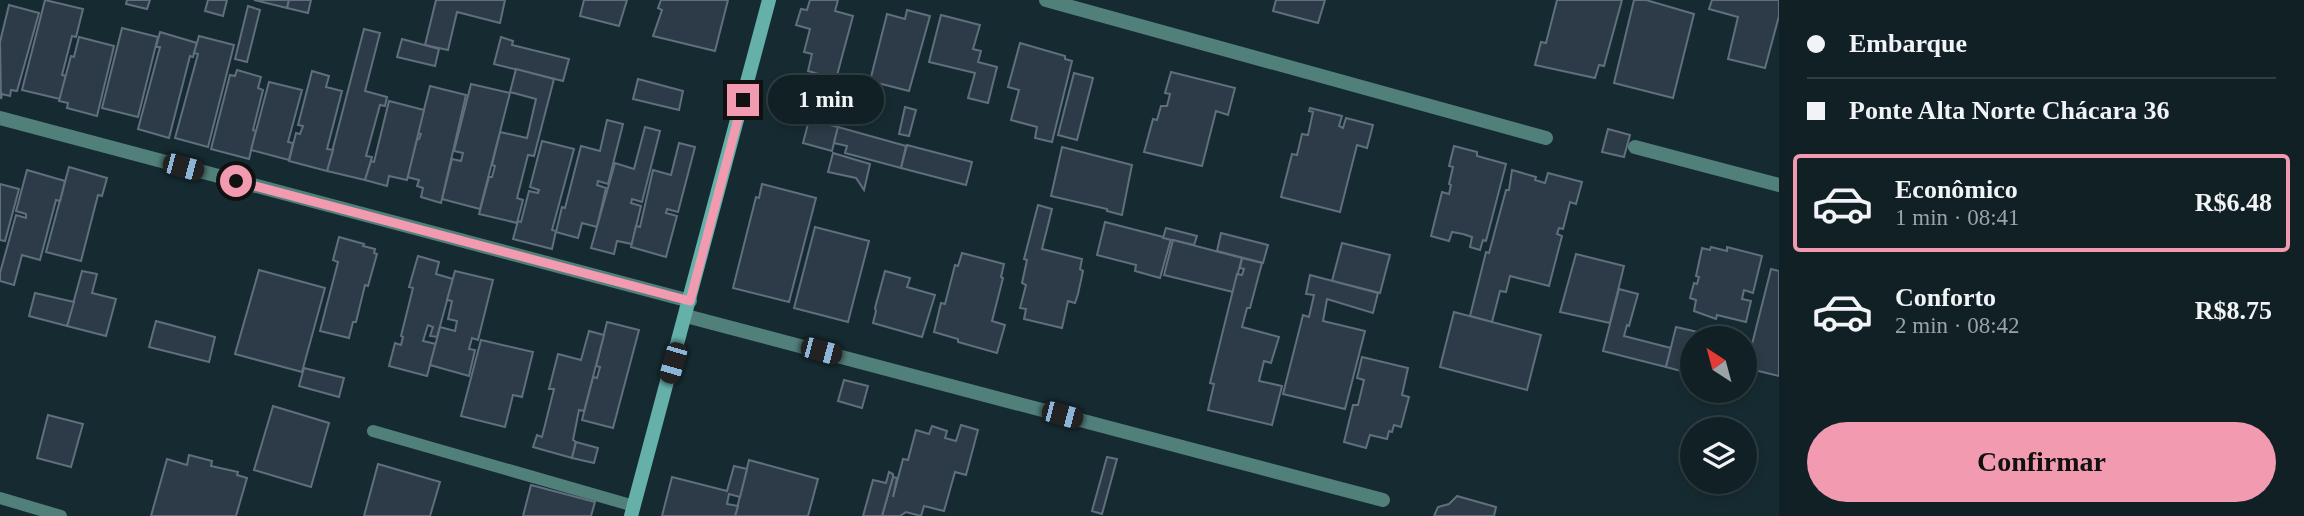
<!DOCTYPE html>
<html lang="pt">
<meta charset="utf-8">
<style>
body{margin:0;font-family:Georgia,serif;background:#1e2d32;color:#f1f3f6;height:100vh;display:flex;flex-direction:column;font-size:26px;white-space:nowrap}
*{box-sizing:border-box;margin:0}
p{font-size:23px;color:#9ca3a7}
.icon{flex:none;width:38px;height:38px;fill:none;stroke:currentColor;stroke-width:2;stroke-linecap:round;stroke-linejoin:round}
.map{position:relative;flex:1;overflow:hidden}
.side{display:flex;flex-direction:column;background:#102025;width:525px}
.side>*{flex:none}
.guide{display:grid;align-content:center;height:154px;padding:0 28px;background:#102025}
.needle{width:46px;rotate:324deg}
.fabs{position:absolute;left:1680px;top:326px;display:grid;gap:14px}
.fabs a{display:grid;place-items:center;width:77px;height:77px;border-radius:50%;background:#102025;box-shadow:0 4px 10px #0003,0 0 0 2px #303e42;font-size:35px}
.end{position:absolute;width:32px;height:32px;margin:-16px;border:9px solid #f29ab0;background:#111;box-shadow:0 0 0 4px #111}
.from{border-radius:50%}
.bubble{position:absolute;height:49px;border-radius:24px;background:#102025;box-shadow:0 4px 10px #0003,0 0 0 2px #303e42;font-size:23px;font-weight:700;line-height:49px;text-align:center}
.car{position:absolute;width:21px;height:42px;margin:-21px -10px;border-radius:9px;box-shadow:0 0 5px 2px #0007;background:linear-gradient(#222 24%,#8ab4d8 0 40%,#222 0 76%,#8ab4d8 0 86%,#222 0)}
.guide b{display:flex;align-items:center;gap:24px;height:66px;font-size:26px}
.guide b+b{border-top:2px solid #303e42}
.guide i{width:18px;height:18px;background:#f1f3f6}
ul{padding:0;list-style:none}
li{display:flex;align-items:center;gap:21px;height:98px;margin:0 14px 10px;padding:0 14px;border:4px solid transparent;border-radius:7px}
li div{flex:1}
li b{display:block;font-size:26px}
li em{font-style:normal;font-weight:700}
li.active{border-color:#f29ab0}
li>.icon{width:63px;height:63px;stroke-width:1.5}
.button{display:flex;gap:14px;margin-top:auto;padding:14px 28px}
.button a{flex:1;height:80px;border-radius:42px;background:#f29ab0;color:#111;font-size:28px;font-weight:700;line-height:80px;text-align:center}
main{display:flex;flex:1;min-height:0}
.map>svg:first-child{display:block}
.building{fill:#2d3b48;stroke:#606f7d;stroke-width:2}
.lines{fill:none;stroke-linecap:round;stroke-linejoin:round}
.lane{stroke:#517f7a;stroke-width:12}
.street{stroke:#517f7a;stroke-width:14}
.secondary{stroke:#65b1aa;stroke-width:14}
.route{stroke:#f29ab0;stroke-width:9}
</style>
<main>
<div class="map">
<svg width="1779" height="516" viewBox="0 0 1779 516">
<rect width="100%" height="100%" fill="#162b31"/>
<g class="building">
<polygon points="45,0 83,9 76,37 72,36 62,75 66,76 60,99 22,90"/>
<polygon points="127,0 150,0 147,9 126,4"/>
<polygon points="208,0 227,0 223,16 205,11"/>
<polygon points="254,0 289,0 287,8"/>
<polygon points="289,0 311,0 308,13 287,8"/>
<polygon points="436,0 505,0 500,23 457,12 448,50 425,45"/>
<polygon points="584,0 627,0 619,26 580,16"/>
<polygon points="661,0 728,0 715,51 653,36 662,10 658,8"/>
<polygon points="810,0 838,0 835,11 853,16 836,79 808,71 812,54 804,52 810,29 796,25 801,9 807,10"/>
<polygon points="1276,0 1325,0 1318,23 1273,11"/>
<polygon points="1557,0 1622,0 1604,66 1599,65 1595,78 1535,65 1541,42 1546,43"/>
<polygon points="1634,0 1646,0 1694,14 1673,98 1614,83"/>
<polygon points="1712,0 1779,0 1779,16 1765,68 1728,59 1738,17 1709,9"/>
<polygon points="9,5 39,13 17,91 11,90 10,96 2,94 1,99 0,42"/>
<polygon points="248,6 260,10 247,62 235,59"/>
<polygon points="907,10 930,16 909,91 870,81 887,14 905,19"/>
<polygon points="941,15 980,25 973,49 981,51 978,62 997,67 988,103 968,98 975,73 929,62"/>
<polygon points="122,28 158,37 138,117 102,108"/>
<polygon points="364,29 380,33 365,91 387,97 385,106 380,105 366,156 372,157 365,180 327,171"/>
<polygon points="160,32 197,43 193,57 190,56 169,138 138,129 160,47 156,47"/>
<polygon points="199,36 234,45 208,147 175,138 198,54 194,53"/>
<polygon points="79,37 114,46 97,116 67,108 68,103 59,101 71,56 74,57"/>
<polygon points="501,37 513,41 512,45 569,59 563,81 494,64"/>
<polygon points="402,39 439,49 435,66 397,57"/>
<polygon points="1020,43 1065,56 1065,59 1072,61 1052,142 1035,138 1037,127 1011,120 1019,90 1008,87"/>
<polygon points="516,69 554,79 534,156 528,155 517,198 523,200 517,223 479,214 489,177 492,177 495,166 492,165 500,132 527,138 536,99 510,92"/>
<polygon points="237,70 261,77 258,88 263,90 253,130 256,131 249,159 211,149 230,75 235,76"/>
<polygon points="312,71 329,76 326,87 342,91 327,149 333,150 327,171 289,161 296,133 300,134 303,126 298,125"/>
<polygon points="1171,72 1235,88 1228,115 1216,111 1202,166 1144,152 1153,119 1157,120 1161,106 1167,106 1170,94 1165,93"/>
<polygon points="1074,73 1093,78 1077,140 1058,135"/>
<polygon points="638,79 683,91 679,110 633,99"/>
<polygon points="269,82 302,90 288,142 293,143 289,160 251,150"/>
<polygon points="471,84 510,93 480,209 442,199 452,159 461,161 463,153 454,151"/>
<polygon points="430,86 466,95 441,203 421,197 423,188 417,186 419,180 407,177 417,139 419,139 421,134 418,133"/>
<polygon points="389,101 424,110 407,180 389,176 387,186 365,180 371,161 374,162"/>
<polygon points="905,107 916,110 909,136 899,134"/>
<polygon points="1310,108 1342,116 1339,126 1343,128 1346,118 1373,125 1367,148 1357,145 1340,212 1281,197 1292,154 1297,155 1302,134 1308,135 1313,112 1309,111"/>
<polygon points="607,120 623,124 608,184 598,181 597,185 606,188 597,227 582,223 578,238 556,232 562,207 565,208 581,146 600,151"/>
<polygon points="809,120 838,127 832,151 803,143"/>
<polygon points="645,127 660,131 642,202 632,199 631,203 641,206 632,244 617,241 614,254 591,248 615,163 634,169"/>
<polygon points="838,127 906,146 901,168 845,153 847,146 834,143"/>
<polygon points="1608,129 1630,135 1624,157 1602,152"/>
<polygon points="542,141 574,149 552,230 556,231 552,249 513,239 518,221 521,222 529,191 538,193 539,190 530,187"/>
<polygon points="679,143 695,147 678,212 667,209 666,213 677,216 666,257 631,247 636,226 640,227 653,170 671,175"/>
<polygon points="907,145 972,162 966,185 901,168"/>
<polygon points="1454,146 1477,152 1477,156 1506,164 1486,241 1483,240 1480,250 1470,247 1472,237 1463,234 1452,232 1449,241 1431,236 1442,192 1449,194 1451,185 1449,184 1453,167 1449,166"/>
<polygon points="1062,147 1132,165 1122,215 1107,211 1107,209 1051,196"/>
<polygon points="833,153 870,164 864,190 856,178 828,172"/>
<polygon points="69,167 107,178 102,196 98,195 81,261 46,252"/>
<polygon points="27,170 65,181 60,201 56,200 40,260 22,255 14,285 0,281 0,273 16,215 26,218 26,214 16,211"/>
<polygon points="1512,170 1536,177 1535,180 1545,183 1548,173 1582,182 1576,204 1570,202 1563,229 1559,228 1557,234 1562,236 1549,286 1510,276 1506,292 1500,291 1492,322 1470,316 1486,252 1489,253 1506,190 1509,190"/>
<polygon points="0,184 19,189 5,241 0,240"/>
<polygon points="762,184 816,198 789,302 733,288 756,197 759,198"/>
<polygon points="1038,205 1052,209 1042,249 1082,259 1080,269 1083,271 1078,294 1075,303 1068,301 1062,328 1024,319 1026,309 1020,308 1026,285 1022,283 1027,260 1024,259"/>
<polygon points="1105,222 1171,239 1160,278 1135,271 1136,265 1097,255"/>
<polygon points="815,227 869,241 848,322 794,308"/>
<polygon points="1166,228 1197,236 1194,245 1163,238"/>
<polygon points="1221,233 1268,245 1263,263 1217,251"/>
<polygon points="339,237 364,244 363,246 375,249 374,253 377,254 368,286 365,285 356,322 353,322 349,338 320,331 338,262 333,260"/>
<polygon points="1173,240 1242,258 1233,292 1164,275"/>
<polygon points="1342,243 1390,255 1380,293 1332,281"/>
<polygon points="1711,247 1727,251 1727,247 1762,256 1753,293 1744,290 1742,299 1751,301 1746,322 1717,315 1716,319 1694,311 1696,300 1690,298 1694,283 1697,284 1699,277 1696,276 1702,248 1710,250"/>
<polygon points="962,253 1004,264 1001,277 1003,278 992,321 1005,325 997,353 958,342 958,339 934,332 941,303 945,304 955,265 958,266"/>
<polygon points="1576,254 1624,266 1610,323 1560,312"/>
<polygon points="418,256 439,262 436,274 453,279 437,337 430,336 433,327 428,325 423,341 436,344 427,376 389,366 395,343 401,345 403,337 401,336 413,288 409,287"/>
<polygon points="1242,258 1262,263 1250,308 1247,308 1242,327 1279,337 1271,363 1264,361 1259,381 1282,386 1272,425 1208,410 1214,384 1210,383 1237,274 1242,275 1244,269 1240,268"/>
<polygon points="1771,269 1779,271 1779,376 1746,368"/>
<polygon points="259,270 325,288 302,372 235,354"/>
<polygon points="82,271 97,274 92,293 116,299 106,336 67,326"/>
<polygon points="455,271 493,280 478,340 472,338 469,349 475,350 469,376 430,365 440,327 455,331 457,321 448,319 452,301 447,300"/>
<polygon points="885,271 910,278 907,287 935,295 922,337 873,323 876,311 875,308"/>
<polygon points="1310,275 1378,293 1373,313 1327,299 1323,321 1365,331 1345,409 1283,394 1303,315 1309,317 1314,295 1306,294"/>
<polygon points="1619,289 1638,294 1629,326 1627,325 1624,336 1671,348 1666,367 1603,351"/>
<polygon points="35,293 74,302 67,326 29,316"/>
<polygon points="1454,312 1541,335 1527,390 1440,367"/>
<polygon points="156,321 215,337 209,362 149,347"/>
<polygon points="607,322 639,330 613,428 582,420 593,377 597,378 600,367 596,366"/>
<polygon points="1676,327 1707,334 1706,338 1692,338 1692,374 1666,367"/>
<polygon points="589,331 604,335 584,411 579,410 573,440 576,442 572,458 533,447 537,435 542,437 554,389 549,389 558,354 581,360"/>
<polygon points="481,340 533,352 522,397 513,395 505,427 461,416"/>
<polygon points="1362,357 1408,368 1402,395 1409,397 1401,427 1394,425 1392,432 1389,431 1387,439 1370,435 1366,448 1344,442 1353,405 1358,405 1364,380 1357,378"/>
<polygon points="304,368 344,378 339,397 299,386"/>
<polygon points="844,380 868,386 862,408 838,401"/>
<polygon points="273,406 329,423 311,487 254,470"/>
<polygon points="48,415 83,424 71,467 37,458"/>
<polygon points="961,425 978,430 966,475 955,472 944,511 924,506 921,516 906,512 900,516 882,516 893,477 897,478 893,497 903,459 908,460 916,430 929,434 932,426 947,431 945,438 956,441"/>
<polygon points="576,442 598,448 594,463 572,458"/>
<polygon points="189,455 212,461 211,466 238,472 237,475 247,478 236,516 151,516 167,459 187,465"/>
<polygon points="1107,457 1117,459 1102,514 1092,511"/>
<polygon points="749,460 818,479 808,516 735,516"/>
<polygon points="378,464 440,482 430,516 364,516"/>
<polygon points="734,466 747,469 740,497 729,494 727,504 738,506 735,516 662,516 672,477 727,491"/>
<polygon points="889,472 893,474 893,477 882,516 863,516 873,480 886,483"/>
<polygon points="531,485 595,502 591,516 523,516"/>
<polygon points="1457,496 1496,507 1494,516 1434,516 1438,507 1449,504"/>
</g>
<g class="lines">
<g class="lane">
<polyline points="373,431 634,506"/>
<polyline points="0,498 61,516"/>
</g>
<g class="street">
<polyline points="1046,0 1546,138"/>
<polyline points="0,118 690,301"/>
<polyline points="1635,147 1779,185"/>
<polyline points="686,316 1383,500"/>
</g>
<polyline class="secondary" points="631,516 769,0"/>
</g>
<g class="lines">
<polyline class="route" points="236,181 690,301 743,100"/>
</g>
</svg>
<div class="fabs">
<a><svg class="needle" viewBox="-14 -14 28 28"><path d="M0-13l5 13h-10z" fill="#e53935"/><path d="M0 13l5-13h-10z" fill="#9ca3a7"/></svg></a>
<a><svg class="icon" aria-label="layers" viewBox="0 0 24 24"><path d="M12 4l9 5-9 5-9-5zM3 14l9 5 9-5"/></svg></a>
</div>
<i class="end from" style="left:236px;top:181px"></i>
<i class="end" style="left:743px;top:100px"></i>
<div class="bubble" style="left:768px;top:75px;width:116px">1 min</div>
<i class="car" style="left:183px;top:167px;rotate:105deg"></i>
<i class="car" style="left:821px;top:351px;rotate:105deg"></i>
<i class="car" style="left:673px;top:363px;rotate:196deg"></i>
<i class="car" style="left:1062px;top:415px;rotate:105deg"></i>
</div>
<section class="side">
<div class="guide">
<b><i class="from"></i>Embarque</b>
<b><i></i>Ponte Alta Norte Chácara 36</b>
</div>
<ul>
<li class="active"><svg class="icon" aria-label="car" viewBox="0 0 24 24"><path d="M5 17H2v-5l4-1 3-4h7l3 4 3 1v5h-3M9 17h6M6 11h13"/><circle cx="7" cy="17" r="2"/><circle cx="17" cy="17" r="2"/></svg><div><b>Econômico</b><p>1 min · 08:41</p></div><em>R$6.48</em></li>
<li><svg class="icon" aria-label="car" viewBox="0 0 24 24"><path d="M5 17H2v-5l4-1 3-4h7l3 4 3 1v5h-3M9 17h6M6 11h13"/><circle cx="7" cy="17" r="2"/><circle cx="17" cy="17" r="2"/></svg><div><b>Conforto</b><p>2 min · 08:42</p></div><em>R$8.75</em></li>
</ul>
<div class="button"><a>Confirmar</a></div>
</section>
</main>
